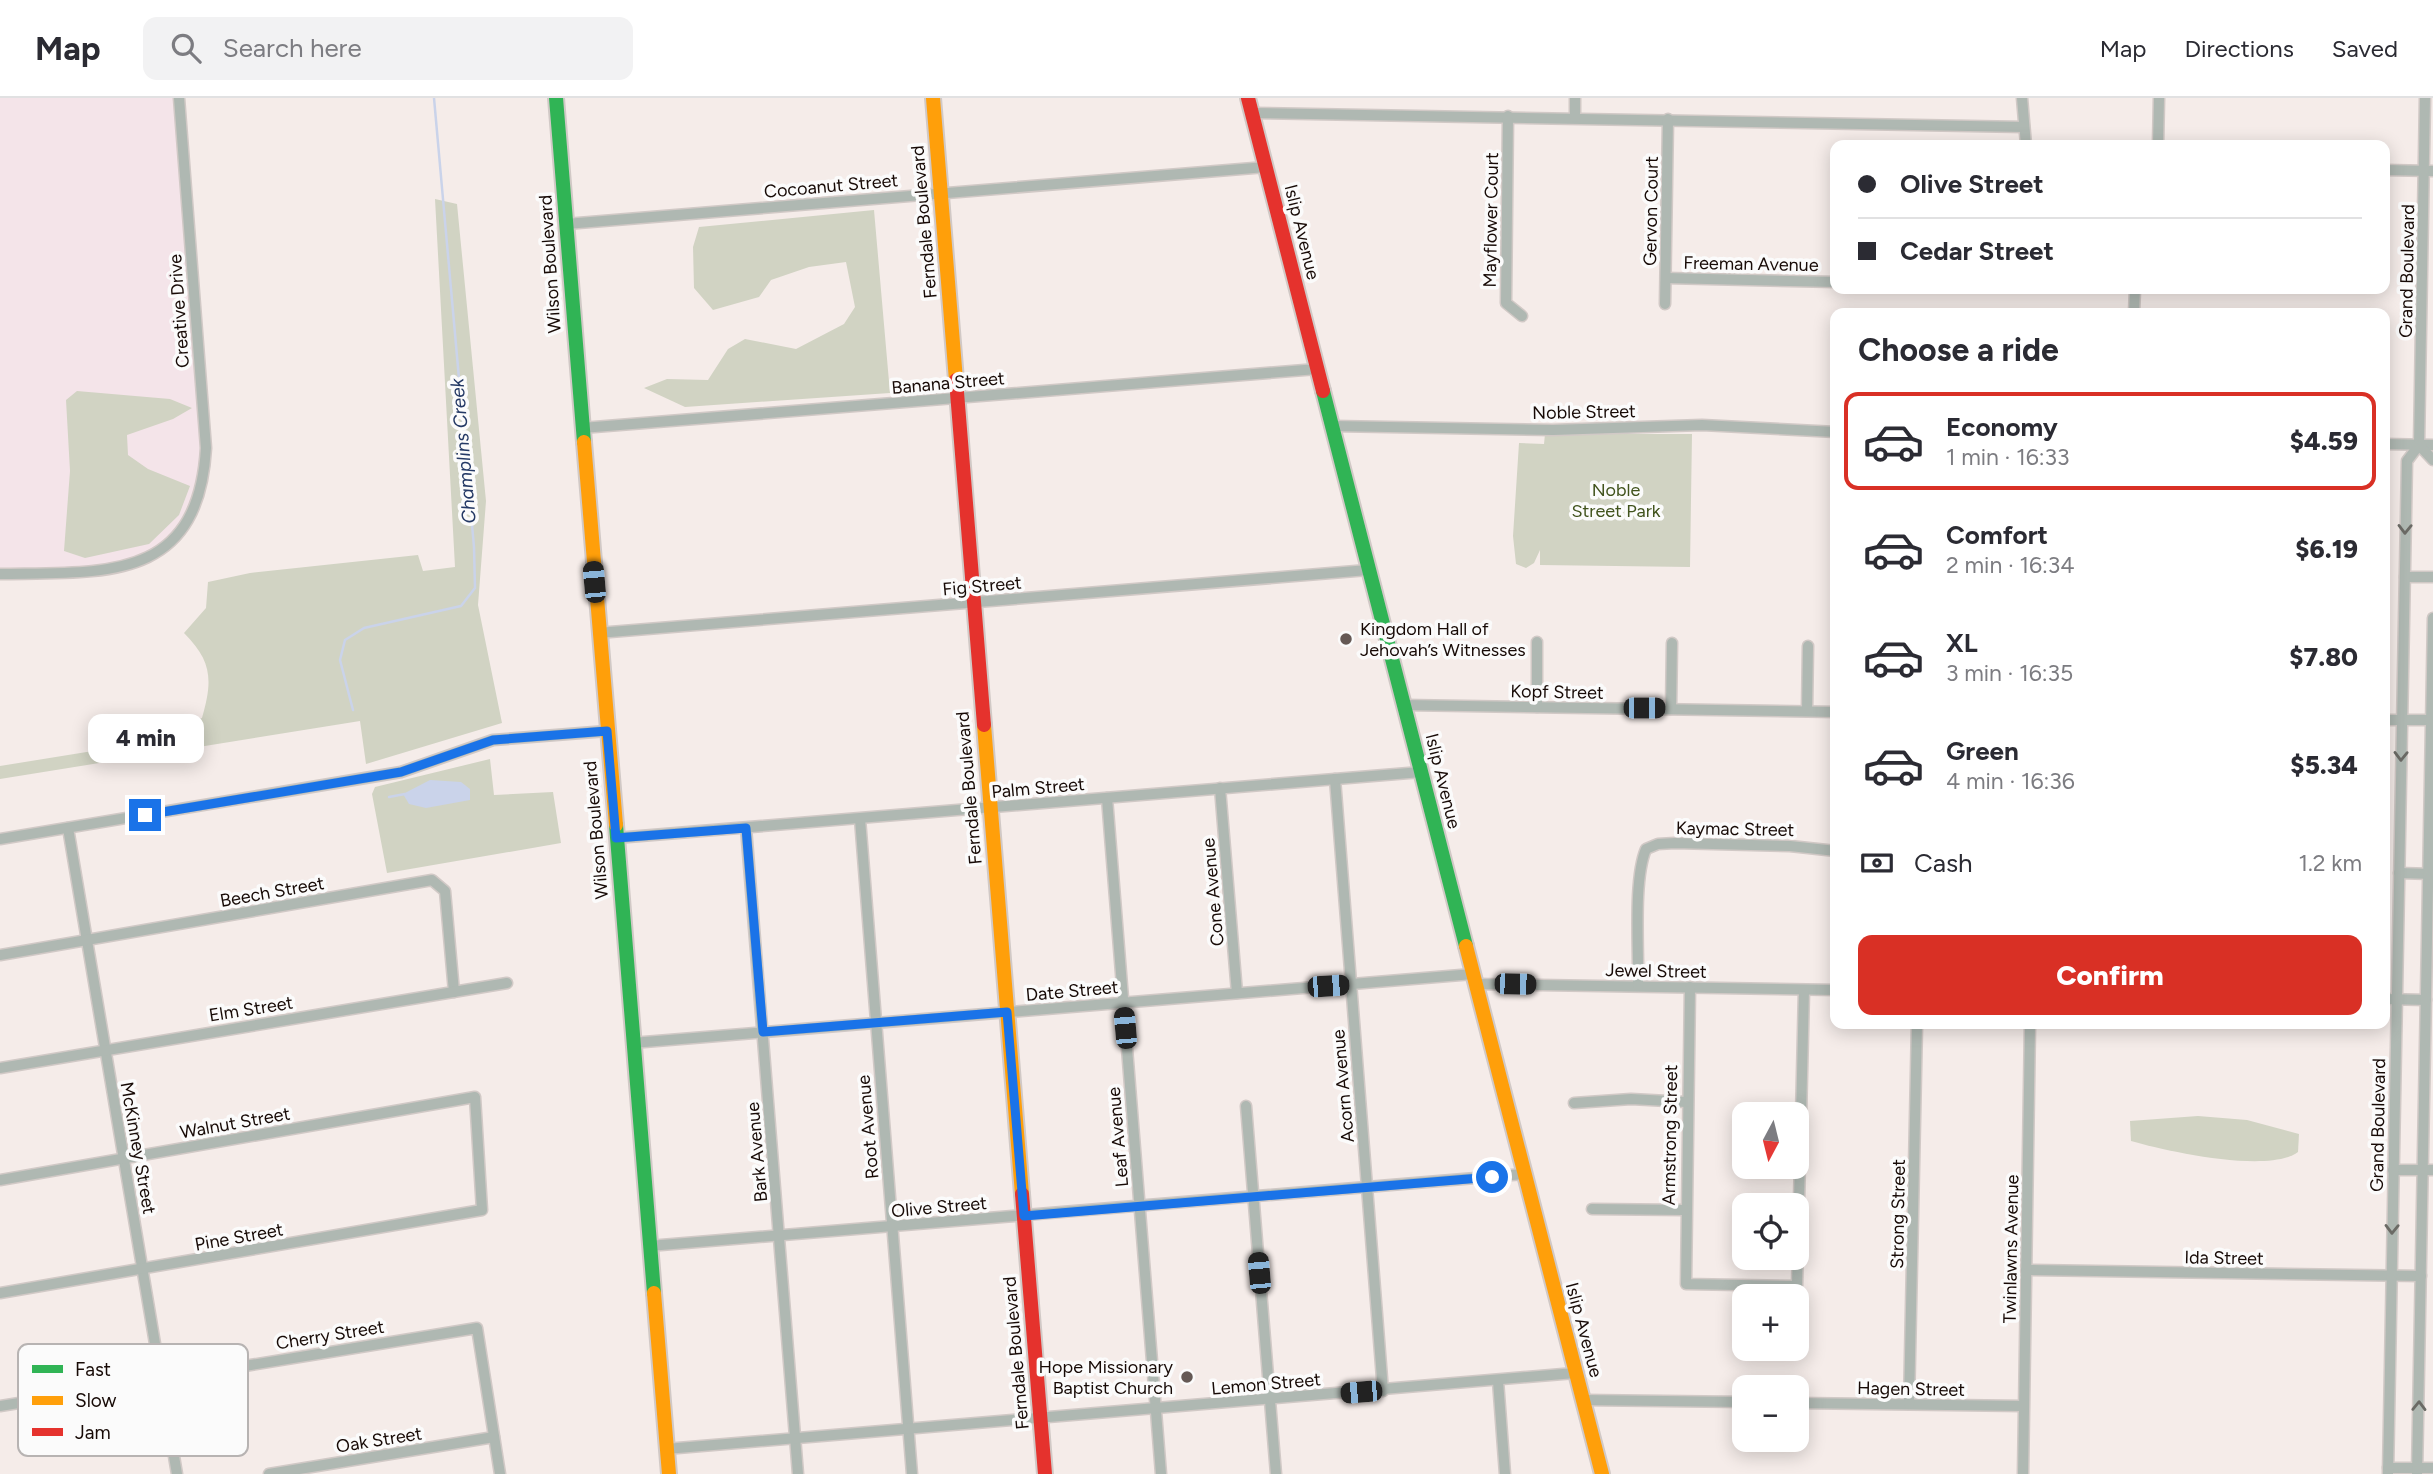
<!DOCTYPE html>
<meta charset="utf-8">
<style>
body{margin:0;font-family:Figtree,sans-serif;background:#f2f2f3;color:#2b2b33;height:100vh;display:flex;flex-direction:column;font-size:26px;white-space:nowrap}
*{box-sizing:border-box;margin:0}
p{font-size:23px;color:#7c7c81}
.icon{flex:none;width:38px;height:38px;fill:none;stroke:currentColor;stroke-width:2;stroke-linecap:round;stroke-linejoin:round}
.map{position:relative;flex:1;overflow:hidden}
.side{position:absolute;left:1830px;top:210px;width:560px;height:721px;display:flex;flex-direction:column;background:#fff;border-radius:14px;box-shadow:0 4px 18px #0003}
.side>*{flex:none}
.guide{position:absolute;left:1830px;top:42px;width:560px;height:154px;border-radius:14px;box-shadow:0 4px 18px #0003;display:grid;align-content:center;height:154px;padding:0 28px;background:#fff}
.needle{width:46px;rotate:187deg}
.controls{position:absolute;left:1732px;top:1004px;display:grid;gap:14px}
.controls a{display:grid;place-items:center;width:77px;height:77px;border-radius:14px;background:#fff;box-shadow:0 4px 18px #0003;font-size:35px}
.end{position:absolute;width:32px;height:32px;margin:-16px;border:9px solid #1a73e8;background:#fff;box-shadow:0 0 0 4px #fff}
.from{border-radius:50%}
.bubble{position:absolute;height:49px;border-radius:14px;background:#fff;box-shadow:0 4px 18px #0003;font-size:23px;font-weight:800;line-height:49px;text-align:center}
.car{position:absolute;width:21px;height:42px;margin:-21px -10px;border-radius:9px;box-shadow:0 0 5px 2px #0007;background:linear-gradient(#222 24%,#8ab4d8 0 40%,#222 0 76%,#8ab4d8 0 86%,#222 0)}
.guide b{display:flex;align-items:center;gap:24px;height:66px;font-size:26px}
.guide b+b{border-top:2px solid #e1e1e2}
.guide i{width:18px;height:18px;background:#2b2b33}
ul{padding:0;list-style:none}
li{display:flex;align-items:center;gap:21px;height:98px;margin:0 14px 10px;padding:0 14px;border:4px solid transparent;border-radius:14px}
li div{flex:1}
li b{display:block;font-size:26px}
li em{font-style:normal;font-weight:800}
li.current{border-color:#d93025}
li>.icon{width:63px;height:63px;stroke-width:1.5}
h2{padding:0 28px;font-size:32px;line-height:84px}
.pay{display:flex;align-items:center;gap:18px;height:77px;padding:0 28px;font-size:26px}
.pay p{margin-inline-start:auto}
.primary-button{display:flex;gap:14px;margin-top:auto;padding:14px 28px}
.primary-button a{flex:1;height:80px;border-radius:14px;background:#d93025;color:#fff;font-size:28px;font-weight:800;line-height:80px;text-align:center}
header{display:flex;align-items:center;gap:42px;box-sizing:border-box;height:98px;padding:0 35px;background:#fff;border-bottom:2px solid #e1e1e2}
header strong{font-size:33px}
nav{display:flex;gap:38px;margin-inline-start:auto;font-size:24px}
.search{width:490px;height:63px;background:#f2f2f3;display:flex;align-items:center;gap:18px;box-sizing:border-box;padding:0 24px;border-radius:14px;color:#7c7c81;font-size:26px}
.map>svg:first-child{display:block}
.commercial{fill:#f4e4e9}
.green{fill:#d1d3c3}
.water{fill:#cad3ea}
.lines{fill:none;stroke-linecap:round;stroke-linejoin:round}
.stream{stroke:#cad3ea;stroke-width:2.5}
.street-casing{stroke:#d1c9c6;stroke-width:13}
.fast-casing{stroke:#d1c9c6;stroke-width:18}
.slow-casing{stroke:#d1c9c6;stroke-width:18}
.jam-casing{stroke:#d1c9c6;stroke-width:18}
.street{stroke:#afb8b2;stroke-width:10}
.fast{stroke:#30b455;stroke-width:14}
.slow{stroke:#ff9f0a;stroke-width:14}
.jam{stroke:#e5322d;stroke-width:14}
.oneway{stroke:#6b6a65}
.route{stroke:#1a73e8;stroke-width:9}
.poi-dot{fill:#655955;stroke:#fbfbfb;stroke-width:2.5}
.labels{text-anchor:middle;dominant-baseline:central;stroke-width:7;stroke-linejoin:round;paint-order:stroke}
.street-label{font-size:18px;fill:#170a06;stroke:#fbfbfb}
.park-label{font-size:18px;fill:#41531d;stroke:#fbfbfb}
.poi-label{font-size:18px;fill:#170a06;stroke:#fbfbfb;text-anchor:start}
.water-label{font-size:19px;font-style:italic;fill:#243965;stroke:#fbfbfb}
.key{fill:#fbfbfb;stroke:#b7b3b2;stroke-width:2}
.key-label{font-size:19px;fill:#170a06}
</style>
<header>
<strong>Map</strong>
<div class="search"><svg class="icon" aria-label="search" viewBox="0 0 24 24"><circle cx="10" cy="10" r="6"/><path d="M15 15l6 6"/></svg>Search here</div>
<nav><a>Map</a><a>Directions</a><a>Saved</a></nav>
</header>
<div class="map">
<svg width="2433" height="1376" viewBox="0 0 2433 1376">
<rect width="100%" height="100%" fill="#f5ece9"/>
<polygon class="commercial" points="0,0 179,0 206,350 198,399 173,440 129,469 0,476"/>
<g class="green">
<path d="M435,101L457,106L486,403L478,507L502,625L366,666L360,623L0,681V668L99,652L202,620C213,582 212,563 184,535L206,510L208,484L250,475L418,457L423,473L455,469Z"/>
<polygon points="874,112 890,295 685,309 644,290 667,281 708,282 728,251 745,241 796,251 844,226 855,209 846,164 809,169 771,182 759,199 713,212 694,190 693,149 699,129"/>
<polygon points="77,293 170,301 192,310 173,321 127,337 128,357 148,371 190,388 179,417 149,446 85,460 64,453 70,373 66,302"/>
<polygon points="1545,336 1692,336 1690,469 1540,467 1540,452 1534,465 1526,470 1516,466 1513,438 1519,345 1544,346"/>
<polygon points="490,661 494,697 553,694 561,745 387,775 372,696 375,689"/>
<path d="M2198,1018L2247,1022L2299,1036L2298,1054C2269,1076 2165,1053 2131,1043L2130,1023Z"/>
</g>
<polygon class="water" points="430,682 461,684 470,691 470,702 426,710 409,706 403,696"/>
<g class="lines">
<g class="stream">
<polyline points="353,612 340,562 345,542 364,530 461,508 475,490 474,449 434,0"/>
<polyline points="389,699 405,696"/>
</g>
<defs>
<g id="street">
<polyline points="2022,0 2026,47"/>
<polyline points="1252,15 2024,29"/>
<polyline points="1508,18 1506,205 1522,218"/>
<polyline points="1575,19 1575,0"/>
<polyline points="2158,47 2159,0"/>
<polyline points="2385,72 2433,73"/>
<polyline points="566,126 1266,69"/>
<polyline points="1666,180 1836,184"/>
<polyline points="1665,206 1668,21"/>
<polyline points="2134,215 2135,191"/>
<polyline points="1333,328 1553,332 1702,327 1836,334"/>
<polyline points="582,330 1317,271"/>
<polyline points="2385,346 2433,347"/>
<polyline points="2419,347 2433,362"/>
<path d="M0,476C104,474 198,485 206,350L179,0"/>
<polyline points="2405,479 2433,479"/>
<polyline points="598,535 1368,472"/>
<polyline points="1404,607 1836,614"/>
<polyline points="1537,609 1537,544"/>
<polyline points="1671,611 1672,545"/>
<polyline points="1807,613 1808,548"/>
<polyline points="2385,622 2431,622"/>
<polyline points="1335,681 1383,1293"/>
<polyline points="1220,690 1237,895"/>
<polyline points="1107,700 1161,1376"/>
<polyline points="860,721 912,1376"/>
<polyline points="68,730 177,1376"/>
<polyline points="746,730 798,1376"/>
<polyline points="616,740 1421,674"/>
<polyline points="0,741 401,674 493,642 607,633"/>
<polyline points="2399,775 2432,776"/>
<polyline points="0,857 432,782 445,793 454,894"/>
<polyline points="1475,886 1836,892"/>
<path d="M1638,888C1639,852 1633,782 1646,751L1658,746L1675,745L1790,748L1836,753"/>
<polyline points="1690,889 1686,1186 1797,1188 1804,892"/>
<polyline points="2385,901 2426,902"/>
<polyline points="632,945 1473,876"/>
<polyline points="0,970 507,885"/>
<polyline points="1574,1005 1631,1001 1686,1004"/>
<polyline points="1246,1008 1276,1376"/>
<polyline points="2393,1072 2433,1072"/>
<polyline points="0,1082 475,999 482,1112 0,1195"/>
<polyline points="1592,1111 1685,1112"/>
<polyline points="649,1148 1524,1076"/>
<polyline points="2026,1172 2421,1178"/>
<polyline points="1498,1283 1505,1376"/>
<polyline points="1583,1302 1745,1304"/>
<polyline points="1797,1305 2023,1308"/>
<polyline points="1909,1306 1917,926"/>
<polyline points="0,1308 477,1230 500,1376"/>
<polyline points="666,1351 1575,1275"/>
<polyline points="2388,1370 2433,1370"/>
<polyline points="269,1376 494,1339"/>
<polyline points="2023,1376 2030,926"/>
<polyline points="2388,1376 2407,363 2419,347 2425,0"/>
<polyline points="2417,1376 2433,520"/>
</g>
<g id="fast">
<polyline points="556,0 584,344"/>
<polyline points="1323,293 1466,848"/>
<polyline points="616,727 654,1195"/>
</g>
<g id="slow">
<polyline points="933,0 956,282"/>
<polyline points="584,344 616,727"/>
<polyline points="984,627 1022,1096"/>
<polyline points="1466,848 1602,1376"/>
<polyline points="654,1195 669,1376"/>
</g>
<g id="jam">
<polyline points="1248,0 1323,293"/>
<polyline points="956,282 984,627"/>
<polyline points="1022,1096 1045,1376"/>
</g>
</defs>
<use href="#street" class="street-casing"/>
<use href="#fast" class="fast-casing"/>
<use href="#slow" class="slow-casing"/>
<use href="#jam" class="jam-casing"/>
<use href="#street" class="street"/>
<use href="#fast" class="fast"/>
<use href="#slow" class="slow"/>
<use href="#jam" class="jam"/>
</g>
<defs><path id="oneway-chevron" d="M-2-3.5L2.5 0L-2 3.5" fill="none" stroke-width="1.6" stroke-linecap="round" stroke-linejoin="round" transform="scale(1.75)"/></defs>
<g class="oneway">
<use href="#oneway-chevron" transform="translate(2405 431) rotate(91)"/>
<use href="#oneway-chevron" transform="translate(2401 658) rotate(91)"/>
<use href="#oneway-chevron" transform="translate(2392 1131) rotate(91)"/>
<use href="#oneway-chevron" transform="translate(2419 1308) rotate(-89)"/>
</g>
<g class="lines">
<polyline class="route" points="145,717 401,674 493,642 607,633 616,740 746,730 763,934 1007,914 1024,1118 1492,1079"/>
</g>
<g class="poi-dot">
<circle cx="1346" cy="541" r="7"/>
<circle cx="1187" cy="1279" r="7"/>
</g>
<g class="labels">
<g class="street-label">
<text transform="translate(831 88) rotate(-5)">Cocoanut Street</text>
<text transform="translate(1651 113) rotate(-89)">Gervon Court</text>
<text transform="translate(1491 122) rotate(-89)">Mayflower Court</text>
<text transform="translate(924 124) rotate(-95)">Ferndale Boulevard</text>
<text transform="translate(1302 134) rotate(76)">Islip Avenue</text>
<text transform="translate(550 166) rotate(-94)">Wilson Boulevard</text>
<text transform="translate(1751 166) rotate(1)">Freeman Avenue</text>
<text transform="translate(2407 173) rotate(-89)">Grand Boulevard</text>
<text transform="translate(179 213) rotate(-94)">Creative Drive</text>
<text transform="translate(948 285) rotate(-5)">Banana Street</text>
<text transform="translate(1584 314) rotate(-1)">Noble Street</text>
<text transform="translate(982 488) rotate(-5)">Fig Street</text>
<text transform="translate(1557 594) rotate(1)">Kopf Street</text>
<text transform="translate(1443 683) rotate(76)">Islip Avenue</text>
<text transform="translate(969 690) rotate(-95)">Ferndale Boulevard</text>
<text transform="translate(1038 690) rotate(-5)">Palm Street</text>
<text transform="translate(1735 731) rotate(1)">Kaymac Street</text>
<text transform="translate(596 732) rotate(-95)">Wilson Boulevard</text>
<text transform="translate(272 794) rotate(-10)">Beech Street</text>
<text transform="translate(1213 794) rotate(-95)">Cone Avenue</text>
<text transform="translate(1656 873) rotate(1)">Jewel Street</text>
<text transform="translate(1072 893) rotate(-5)">Date Street</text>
<text transform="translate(251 911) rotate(-9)">Elm Street</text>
<text transform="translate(1343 988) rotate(-95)">Acorn Avenue</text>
<text transform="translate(235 1025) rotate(-10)">Walnut Street</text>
<text transform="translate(2378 1027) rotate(-89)">Grand Boulevard</text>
<text transform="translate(868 1029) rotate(-95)">Root Avenue</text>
<text transform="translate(1670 1037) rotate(-89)">Armstrong Street</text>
<text transform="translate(1118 1039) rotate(-95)">Leaf Avenue</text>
<text transform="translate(138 1050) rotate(80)">McKinney Street</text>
<text transform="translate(757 1054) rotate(-95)">Bark Avenue</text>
<text transform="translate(939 1109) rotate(-5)">Olive Street</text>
<text transform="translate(1898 1116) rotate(-89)">Strong Street</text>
<text transform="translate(239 1139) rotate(-10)">Pine Street</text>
<text transform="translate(2011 1151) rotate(-89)">Twinlawns Avenue</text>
<text transform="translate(2224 1160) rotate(1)">Ida Street</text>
<text transform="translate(1584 1232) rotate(75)">Islip Avenue</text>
<text transform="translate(330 1237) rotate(-9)">Cherry Street</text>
<text transform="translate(1016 1255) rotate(-95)">Ferndale Boulevard</text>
<text transform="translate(1266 1286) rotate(-5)">Lemon Street</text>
<text transform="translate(1911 1291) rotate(1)">Hagen Street</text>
<text transform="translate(379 1342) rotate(-9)">Oak Street</text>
</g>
<g class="park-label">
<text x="1616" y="392">Noble<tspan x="1616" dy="21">Street Park</tspan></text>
</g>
<g class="poi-label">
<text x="1360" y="531">Kingdom Hall of<tspan x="1360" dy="21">Jehovah’s Witnesses</tspan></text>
<text x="1173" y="1269" text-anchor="end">Hope Missionary<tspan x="1173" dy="21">Baptist Church</tspan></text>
</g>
<g class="water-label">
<text transform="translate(463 353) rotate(-95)">Champlins Creek</text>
</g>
</g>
<rect x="18" y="1246" width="230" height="112" rx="10" class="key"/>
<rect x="32" y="1267" width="31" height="8" fill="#30b455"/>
<rect x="32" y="1298" width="31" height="9" fill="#ff9f0a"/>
<rect x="32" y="1330" width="31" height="8" fill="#e5322d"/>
<g class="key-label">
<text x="75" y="1278">Fast</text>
<text x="75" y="1309">Slow</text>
<text x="75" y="1341">Jam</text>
</g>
</svg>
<div class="controls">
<a><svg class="needle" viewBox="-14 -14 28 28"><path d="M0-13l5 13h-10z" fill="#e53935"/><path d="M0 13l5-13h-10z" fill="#7c7c81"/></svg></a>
<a><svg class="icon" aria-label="locate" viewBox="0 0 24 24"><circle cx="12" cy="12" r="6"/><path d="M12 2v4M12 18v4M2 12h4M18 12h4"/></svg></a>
<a>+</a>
<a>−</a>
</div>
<i class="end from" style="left:1492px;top:1079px"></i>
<i class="end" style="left:145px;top:717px"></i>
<div class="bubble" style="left:88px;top:616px;width:116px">4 min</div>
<i class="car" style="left:594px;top:484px;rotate:355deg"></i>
<i class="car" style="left:1644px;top:610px;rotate:90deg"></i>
<i class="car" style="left:1515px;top:886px;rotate:91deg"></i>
<i class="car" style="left:1328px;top:888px;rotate:86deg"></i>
<i class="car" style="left:1125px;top:930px;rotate:355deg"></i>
<i class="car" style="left:1259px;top:1175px;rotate:355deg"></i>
<i class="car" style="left:1361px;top:1294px;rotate:265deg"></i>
<div class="guide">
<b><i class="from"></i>Olive Street</b>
<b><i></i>Cedar Street</b>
</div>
<section class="side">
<h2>Choose a ride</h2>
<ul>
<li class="current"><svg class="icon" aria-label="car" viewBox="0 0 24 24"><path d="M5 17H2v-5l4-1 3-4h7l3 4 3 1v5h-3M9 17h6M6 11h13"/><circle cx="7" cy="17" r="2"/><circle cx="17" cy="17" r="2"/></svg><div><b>Economy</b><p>1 min · 16:33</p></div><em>$4.59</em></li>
<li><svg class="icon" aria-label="car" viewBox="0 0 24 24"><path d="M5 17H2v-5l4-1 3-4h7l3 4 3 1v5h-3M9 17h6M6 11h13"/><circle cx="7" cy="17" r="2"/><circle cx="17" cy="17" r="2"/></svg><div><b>Comfort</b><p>2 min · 16:34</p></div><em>$6.19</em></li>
<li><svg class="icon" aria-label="car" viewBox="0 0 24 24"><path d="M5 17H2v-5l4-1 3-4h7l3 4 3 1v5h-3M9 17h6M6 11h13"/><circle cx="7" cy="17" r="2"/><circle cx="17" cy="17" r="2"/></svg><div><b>XL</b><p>3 min · 16:35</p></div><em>$7.80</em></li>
<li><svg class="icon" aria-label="car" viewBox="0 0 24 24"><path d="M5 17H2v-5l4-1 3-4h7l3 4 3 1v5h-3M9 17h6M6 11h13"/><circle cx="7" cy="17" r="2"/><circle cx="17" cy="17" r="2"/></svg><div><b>Green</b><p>4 min · 16:36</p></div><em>$5.34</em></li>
</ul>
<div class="pay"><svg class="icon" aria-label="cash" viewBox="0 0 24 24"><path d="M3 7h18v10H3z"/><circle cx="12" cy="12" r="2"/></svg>Cash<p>1.2 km</p></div>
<div class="primary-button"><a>Confirm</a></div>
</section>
</div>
